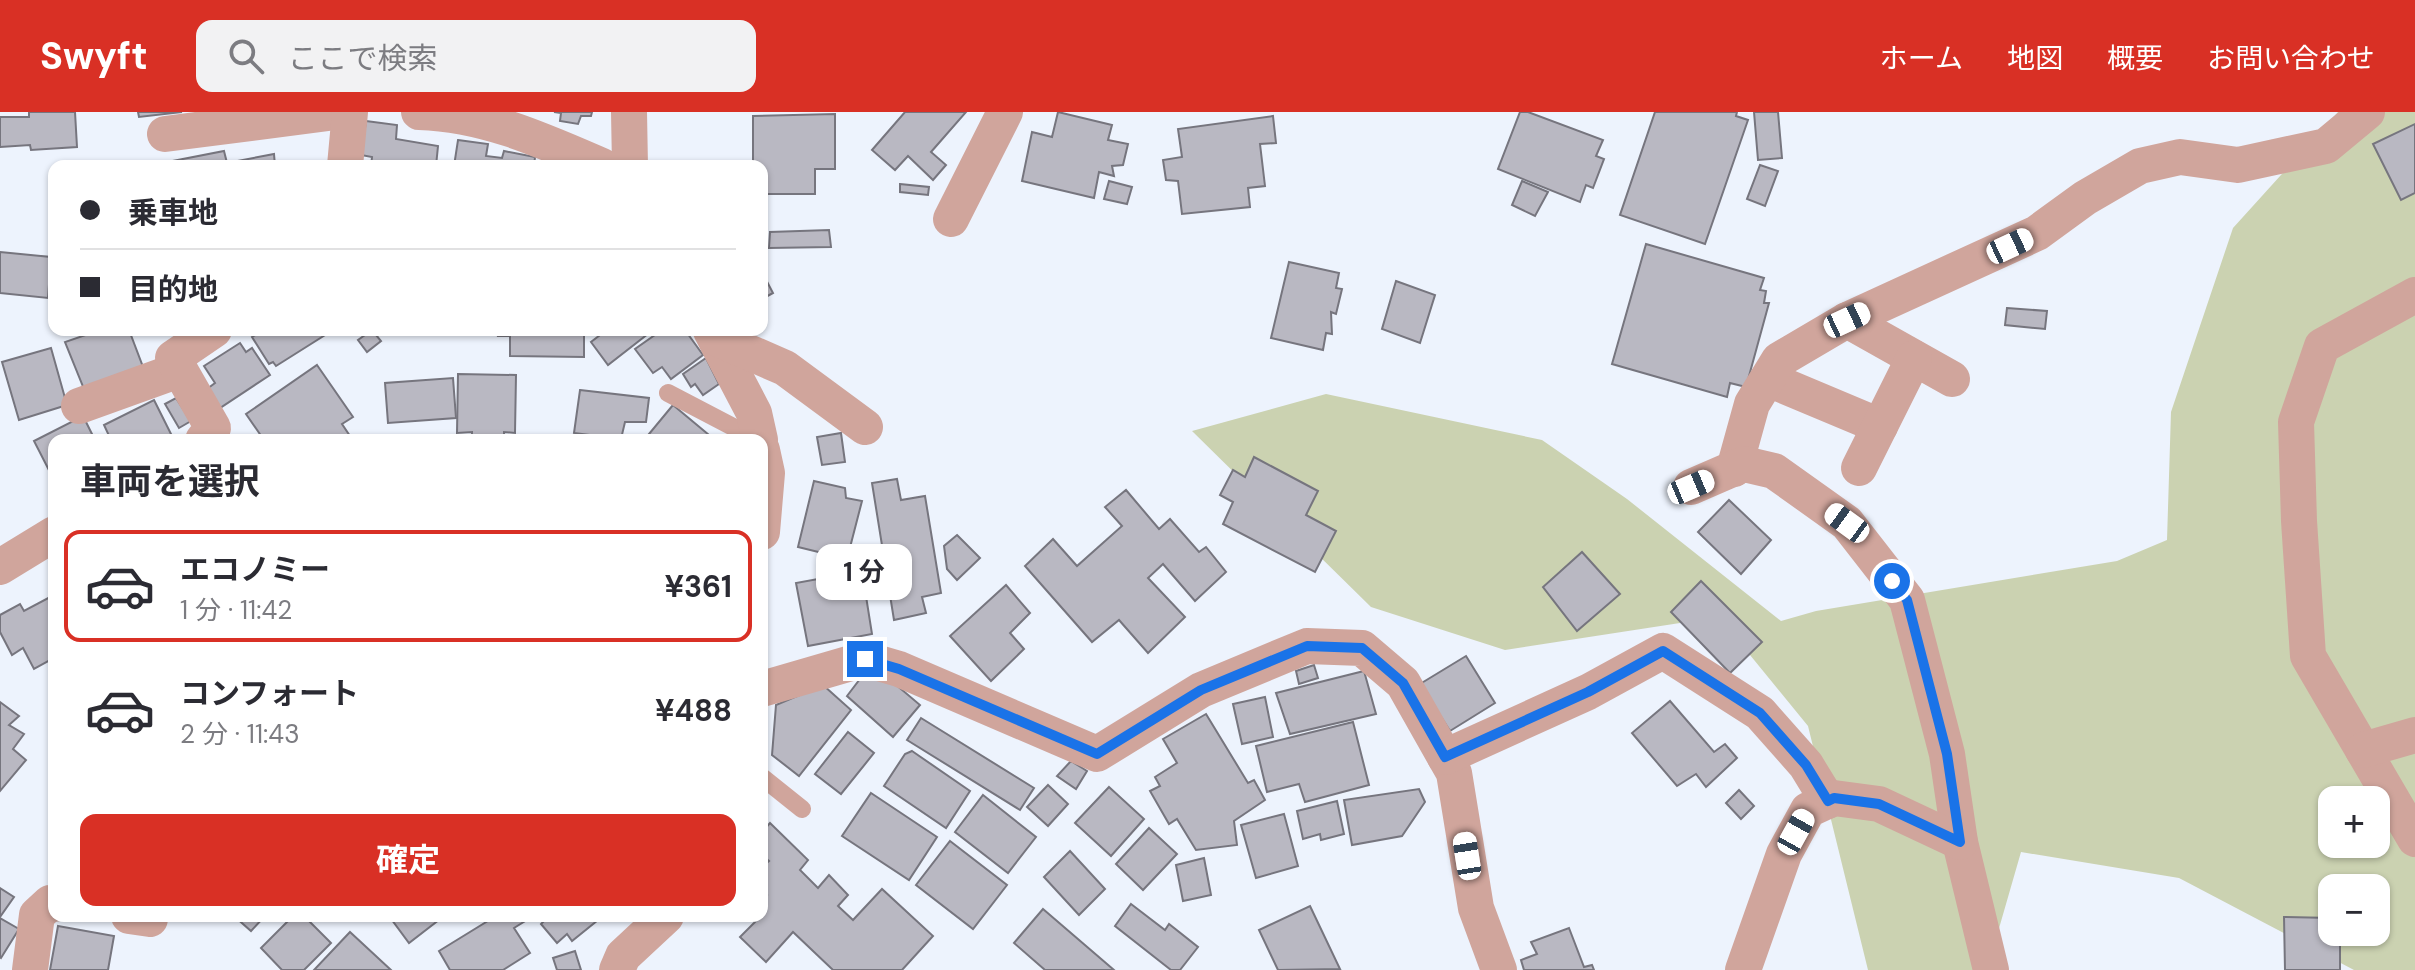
<!DOCTYPE html>
<html lang="ja">
<meta charset="utf-8">
<style>
body{margin:0;font-family:"DM Sans","Noto Sans JP",sans-serif;background:#f2f2f3;color:#2b2b33;height:100vh;display:flex;flex-direction:column;font-size:30px;white-space:nowrap}
*{box-sizing:border-box;margin:0}
p{font-size:26px;color:#7c7c81}
.icon{flex:none;width:44px;height:44px;fill:none;stroke:currentColor;stroke-width:2;stroke-linecap:round;stroke-linejoin:round}
.map{position:relative;flex:1;overflow:hidden}
.sheet{position:absolute;left:48px;top:322px;width:720px;height:488px;display:flex;flex-direction:column;background:#fff;border-radius:16px;box-shadow:0 2px 6px #0004}
.sheet>*{flex:none}
.banner{position:absolute;left:48px;top:48px;width:720px;height:176px;border-radius:16px;box-shadow:0 2px 6px #0004;display:grid;align-content:center;height:176px;padding:0 32px;background:#fff}
.tools{position:absolute;left:2318px;top:674px;display:grid;gap:16px}
.tools a{display:grid;place-items:center;width:72px;height:72px;border-radius:16px;background:#fff;box-shadow:0 2px 6px #0004;font-size:40px}
.end{position:absolute;width:36px;height:36px;margin:-18px;border:10px solid #1a73e8;background:#fff;box-shadow:0 0 0 4px #fff}
.from{border-radius:50%}
.bubble{position:absolute;height:56px;border-radius:16px;background:#fff;box-shadow:0 2px 6px #0004;font-size:26px;font-weight:700;line-height:56px;text-align:center}
.car{position:absolute;width:24px;height:48px;margin:-24px -12px;border-radius:10px;box-shadow:0 0 6px 2px #0007;background:linear-gradient(#fff 24%,#345 0 40%,#fff 0 76%,#345 0 86%,#fff 0)}
.banner b{display:flex;align-items:center;gap:28px;height:76px;font-size:30px}
.banner b+b{border-top:2px solid #e1e1e2}
.banner i{width:20px;height:20px;background:#2b2b33}
ul{padding:0;list-style:none}
li{display:flex;align-items:center;gap:24px;height:112px;margin:0 16px 12px;padding:0 16px;border:4px solid transparent;border-radius:16px}
li div{flex:1}
li b{display:block;font-size:30px}
li em{font-style:normal;font-weight:700}
li.active{border-color:#d93025}
li>.icon{width:72px;height:72px;stroke-width:1.5}
h2{padding:0 32px;font-size:36px;line-height:96px}
.primary-button{display:flex;gap:16px;margin-top:auto;padding:16px 32px}
.primary-button a{flex:1;height:92px;border-radius:16px;background:#d93025;color:#fff;font-size:32px;font-weight:700;line-height:92px;text-align:center}
header{display:flex;align-items:center;gap:48px;box-sizing:border-box;height:112px;padding:0 40px;background:#d93025;color:#fff}
header strong{font-size:38px}
nav{display:flex;gap:44px;margin-inline-start:auto;font-size:28px}
.search{width:560px;height:72px;background:#f2f2f3;display:flex;align-items:center;gap:20px;box-sizing:border-box;padding:0 28px;border-radius:16px;color:#7c7c81;font-size:30px}
.map>svg:first-child{display:block}
.green{fill:#cbd2b1;fill-rule:evenodd}
.building{fill:#b9b8c2;stroke:#76757e;stroke-width:2}
.lines{fill:none;stroke-linecap:round;stroke-linejoin:round}
.lane{stroke:#d0a59c;stroke-width:18}
.street{stroke:#d0a59c;stroke-width:36}
.route{stroke:#1a73e8;stroke-width:10}
</style>
<header>
<strong>Swyft</strong>
<div class="search"><svg class="icon" aria-label="search" viewBox="0 0 24 24"><circle cx="10" cy="10" r="6"/><path d="M15 15l6 6"/></svg>ここで検索</div>
<nav><a>ホーム</a><a>地図</a><a>概要</a><a>お問い合わせ</a></nav>
</header>
<div class="map">
<svg width="2415" height="858" viewBox="0 0 2415 858">
<rect width="100%" height="100%" fill="#edf3fd"/>
<path class="green" d="M2338,0H2415V858H2354L2179,766L2021,740L1987,858H1868L1808,614L1719,505L1505,538L1371,495L1192,319L1326,282L1542,328L1627,387L1781,509L1816,499L2117,449L2167,428L2171,300L2233,116ZM2332,688H2376V732H2332ZM2332,776H2376V820H2332Z"/>
<g class="building">
<polygon points="29,0 75,0 77,35 31,38 30,33 0,35 0,5 29,5"/>
<polygon points="138,0 182,0 139,5"/>
<polygon points="554,0 592,0 591,4 581,4 578,12 560,9 561,1"/>
<polygon points="905,0 966,0 931,40 946,53 933,68 908,44 895,58 872,38"/>
<polygon points="1058,0 1112,13 1108,28 1128,32 1123,53 1112,54 1114,64 1099,60 1094,86 1022,69 1032,20 1052,25"/>
<polygon points="1520,0 1528,0 1603,28 1596,44 1604,47 1593,76 1586,73 1580,90 1498,57"/>
<polygon points="1655,0 1737,0 1736,4 1748,8 1705,132 1620,103"/>
<polygon points="1754,0 1778,0 1782,46 1758,48"/>
<polygon points="835,2 835,57 815,57 815,82 762,82 762,54 753,54 753,4"/>
<polygon points="1273,4 1276,31 1260,32 1265,74 1248,76 1250,95 1182,102 1178,69 1166,68 1163,48 1182,45 1178,17"/>
<polygon points="366,9 397,13 396,27 438,34 436,54 371,54 372,45 361,43"/>
<polygon points="2415,12 2415,81 2401,88 2373,32"/>
<polygon points="458,28 488,32 486,44 502,46 504,39 535,45 534,54 454,54"/>
<polygon points="224,39 227,51 274,42 275,54 147,54"/>
<polygon points="1760,53 1778,59 1765,94 1747,87"/>
<polygon points="1109,69 1132,75 1127,92 1104,87"/>
<polygon points="1522,69 1548,80 1535,104 1512,93"/>
<polygon points="900,72 929,75 928,83 900,80"/>
<polygon points="829,118 831,135 769,136 770,120"/>
<polygon points="1646,132 1764,166 1760,178 1766,179 1764,191 1769,191 1746,275 1730,271 1727,285 1612,252"/>
<polygon points="0,140 51,145 48,186 0,181"/>
<polygon points="1289,150 1339,161 1336,176 1342,177 1336,202 1331,200 1332,222 1326,221 1323,238 1271,226"/>
<polygon points="762,160 773,181 762,187"/>
<polygon points="1396,169 1435,183 1420,231 1382,217"/>
<polygon points="2007,196 2047,199 2045,217 2005,213"/>
<polygon points="100,218 129,218 143,255 84,277 65,230"/>
<polygon points="263,218 333,218 276,254 273,250 269,252 252,225"/>
<polygon points="372,218 381,229 367,240 358,228"/>
<polygon points="499,218 584,218 584,245 510,244 510,224 498,224"/>
<polygon points="602,218 653,218 608,253 591,230 604,220"/>
<polygon points="662,218 685,218 703,243 671,267 662,255 653,261 635,237"/>
<polygon points="240,231 246,240 252,236 270,263 220,296 207,277 215,271 204,254"/>
<polygon points="51,236 67,293 19,308 2,250"/>
<polygon points="706,246 719,272 703,283 695,272 691,275 683,262"/>
<polygon points="317,253 353,305 342,312 350,324 344,328 264,328 246,302"/>
<polygon points="458,262 516,263 515,321 504,320 504,328 472,328 472,320 457,321"/>
<polygon points="453,266 456,306 388,311 385,271"/>
<polygon points="580,278 649,286 646,310 625,310 621,327 574,321"/>
<polygon points="176,286 191,309 179,316 165,292"/>
<polygon points="154,288 174,328 111,328 104,313"/>
<polygon points="673,293 715,328 644,328"/>
<polygon points="83,304 95,328 54,328 54,368 34,329"/>
<polygon points="841,321 845,350 822,353 817,325"/>
<polygon points="1254,345 1318,379 1306,403 1336,419 1315,460 1223,412 1233,390 1220,383 1233,358 1245,365"/>
<polygon points="897,367 901,388 925,384 941,481 922,485 926,501 894,508 872,371"/>
<polygon points="814,369 845,376 846,386 862,389 847,447 798,435"/>
<polygon points="1126,378 1159,417 1170,407 1199,440 1206,435 1226,460 1195,489 1163,452 1148,466 1185,505 1148,541 1119,508 1092,530 1025,454 1053,427 1077,454 1122,414 1105,395"/>
<polygon points="1729,388 1771,428 1741,462 1698,420"/>
<polygon points="957,423 980,446 957,468 947,457 944,434"/>
<polygon points="1582,440 1620,482 1577,519 1543,475"/>
<polygon points="862,459 872,522 808,534 796,471"/>
<polygon points="1701,469 1762,530 1730,561 1671,500"/>
<polygon points="1006,473 1030,501 1010,521 1024,537 991,569 950,524"/>
<polygon points="54,483 54,546 34,557 23,536 12,543 0,520 0,503 20,492 24,499"/>
<polygon points="1466,544 1495,591 1450,619 1420,572"/>
<polygon points="1314,553 1318,566 1299,572 1296,559"/>
<polygon points="1364,559 1376,602 1290,622 1276,581"/>
<polygon points="888,566 920,593 893,625 847,584 860,567"/>
<polygon points="823,573 851,598 799,664 772,643 776,593"/>
<polygon points="1265,585 1273,625 1242,632 1233,592"/>
<polygon points="1670,589 1714,640 1725,632 1737,646 1706,675 1696,662 1677,674 1632,621"/>
<polygon points="0,590 19,604 9,613 24,622 13,637 26,648 0,679"/>
<polygon points="1206,602 1248,671 1254,668 1265,688 1234,709 1237,733 1196,738 1177,707 1169,712 1150,679 1160,674 1155,665 1177,651 1163,627"/>
<polygon points="921,606 1034,676 1020,698 907,628"/>
<polygon points="1353,610 1369,673 1305,690 1299,672 1267,680 1256,634"/>
<polygon points="848,620 874,641 841,682 815,662"/>
<polygon points="912,639 970,679 946,716 884,674 905,642"/>
<polygon points="1071,649 1087,659 1076,677 1057,664"/>
<polygon points="1048,673 1068,692 1048,714 1027,695"/>
<polygon points="1109,675 1144,707 1111,744 1075,711"/>
<polygon points="1419,677 1425,690 1402,724 1352,733 1344,688"/>
<polygon points="1739,678 1754,694 1741,707 1726,691"/>
<polygon points="871,681 937,725 909,768 842,724"/>
<polygon points="983,683 1036,725 1008,761 955,720"/>
<polygon points="1337,689 1344,722 1321,728 1320,722 1303,727 1297,699"/>
<polygon points="1284,702 1298,754 1256,766 1241,713"/>
<polygon points="770,711 808,748 800,758 818,776 829,763 848,783 838,794 853,808 882,777 933,824 902,858 833,858 793,820 766,850 740,825 755,810 748,804 762,804 762,788 767,783 762,778 762,755 769,749 762,743 762,720"/>
<polygon points="1149,716 1177,742 1143,778 1116,752"/>
<polygon points="950,729 1007,773 973,817 916,773"/>
<polygon points="1070,739 1105,777 1079,803 1044,765"/>
<polygon points="1204,746 1211,783 1183,789 1176,753"/>
<polygon points="0,776 14,785 0,805"/>
<polygon points="1131,792 1165,818 1169,812 1198,835 1180,858 1171,858 1115,814"/>
<polygon points="1310,794 1340,857 1278,858 1259,818"/>
<polygon points="1043,797 1114,858 1045,858 1014,831"/>
<polygon points="234,804 265,804 251,819"/>
<polygon points="293,804 304,804 331,831 304,858 282,858 261,836"/>
<polygon points="389,804 444,804 409,831"/>
<polygon points="496,804 528,804 530,806 514,816 530,841 503,858 450,858 439,839"/>
<polygon points="543,804 603,804 572,829 567,822 557,831 541,812 546,807"/>
<polygon points="2284,805 2332,806 2332,820 2340,820 2340,858 2285,858"/>
<polygon points="0,806 19,817 1,846 0,845"/>
<polygon points="58,814 114,824 108,858 50,858"/>
<polygon points="1569,816 1584,855 1592,853 1594,858 1524,858 1521,848 1537,842 1531,830"/>
<polygon points="350,820 391,858 314,858"/>
<polygon points="575,839 581,858 557,858 553,846"/>
</g>
<g class="lines">
<g class="lane">
<polyline points="668,281 758,328"/>
<polyline points="762,665 802,697"/>
</g>
<g class="street">
<path d="M419,0C485,2 542,28 602,54"/>
<polyline points="629,0 630,54"/>
<polyline points="165,22 336,0"/>
<polyline points="345,54 350,0"/>
<polyline points="951,107 1005,0"/>
<polyline points="2415,183 2322,234 2296,310 2299,409 2308,544 2415,727"/>
<polyline points="1847,208 1952,267"/>
<polyline points="711,219 754,301 760,328"/>
<polyline points="716,226 785,256 865,315"/>
<polyline points="1768,267 1880,314"/>
<polyline points="79,294 179,258"/>
<polyline points="203,328 213,316 173,246 214,218"/>
<polyline points="762,338 767,361 762,420"/>
<polyline points="1859,356 1914,246"/>
<polyline points="1734,357 1752,292 1779,248 1847,208 2037,121 2085,86 2140,54 2180,45 2238,53 2326,34 2367,0"/>
<polyline points="1691,375 1744,352 1774,359 1847,411 1907,488 1947,642 1960,730 1991,858"/>
<polyline points="0,455 54,422"/>
<polyline points="762,577 865,547 899,557 1097,642 1201,578 1307,534 1362,536 1403,571 1454,661 1476,796 1499,858"/>
<polyline points="2363,638 2415,623"/>
<polyline points="1445,645 1588,580 1663,539 1760,601 1806,653 1828,689"/>
<polyline points="129,804 150,807"/>
<polyline points="30,858 37,803 50,791 54,792"/>
<polyline points="617,858 623,844 666,804"/>
<polyline points="1743,858 1784,742 1808,698 1834,686 1879,692 1960,730"/>
</g>
</g>
<g class="lines">
<polyline class="route" points="865,547 899,557 1097,642 1201,578 1307,534 1362,536 1403,571 1445,645 1588,580 1663,539 1760,601 1806,653 1828,689 1834,686 1879,692 1960,730 1947,642 1907,488 1892,469"/>
</g>
</svg>
<div class="tools">
<a>+</a>
<a>−</a>
</div>
<i class="end from" style="left:1892px;top:469px"></i>
<i class="end" style="left:865px;top:547px"></i>
<div class="bubble" style="left:816px;top:432px;width:96px">1 分</div>
<i class="car" style="left:2010px;top:134px;rotate:65deg"></i>
<i class="car" style="left:1847px;top:208px;rotate:65deg"></i>
<i class="car" style="left:1691px;top:375px;rotate:67deg"></i>
<i class="car" style="left:1847px;top:411px;rotate:306deg"></i>
<i class="car" style="left:1796px;top:720px;rotate:29deg"></i>
<i class="car" style="left:1467px;top:744px;rotate:351deg"></i>
<div class="banner">
<b><i class="from"></i>乗車地</b>
<b><i></i>目的地</b>
</div>
<section class="sheet">
<h2>車両を選択</h2>
<ul>
<li class="active"><svg class="icon" aria-label="car" viewBox="0 0 24 24"><path d="M5 17H2v-5l4-1 3-4h7l3 4 3 1v5h-3M9 17h6M6 11h13"/><circle cx="7" cy="17" r="2"/><circle cx="17" cy="17" r="2"/></svg><div><b>エコノミー</b><p>1 分 · 11:42</p></div><em>¥361</em></li>
<li><svg class="icon" aria-label="car" viewBox="0 0 24 24"><path d="M5 17H2v-5l4-1 3-4h7l3 4 3 1v5h-3M9 17h6M6 11h13"/><circle cx="7" cy="17" r="2"/><circle cx="17" cy="17" r="2"/></svg><div><b>コンフォート</b><p>2 分 · 11:43</p></div><em>¥488</em></li>
</ul>
<div class="primary-button"><a>確定</a></div>
</section>
</div>
